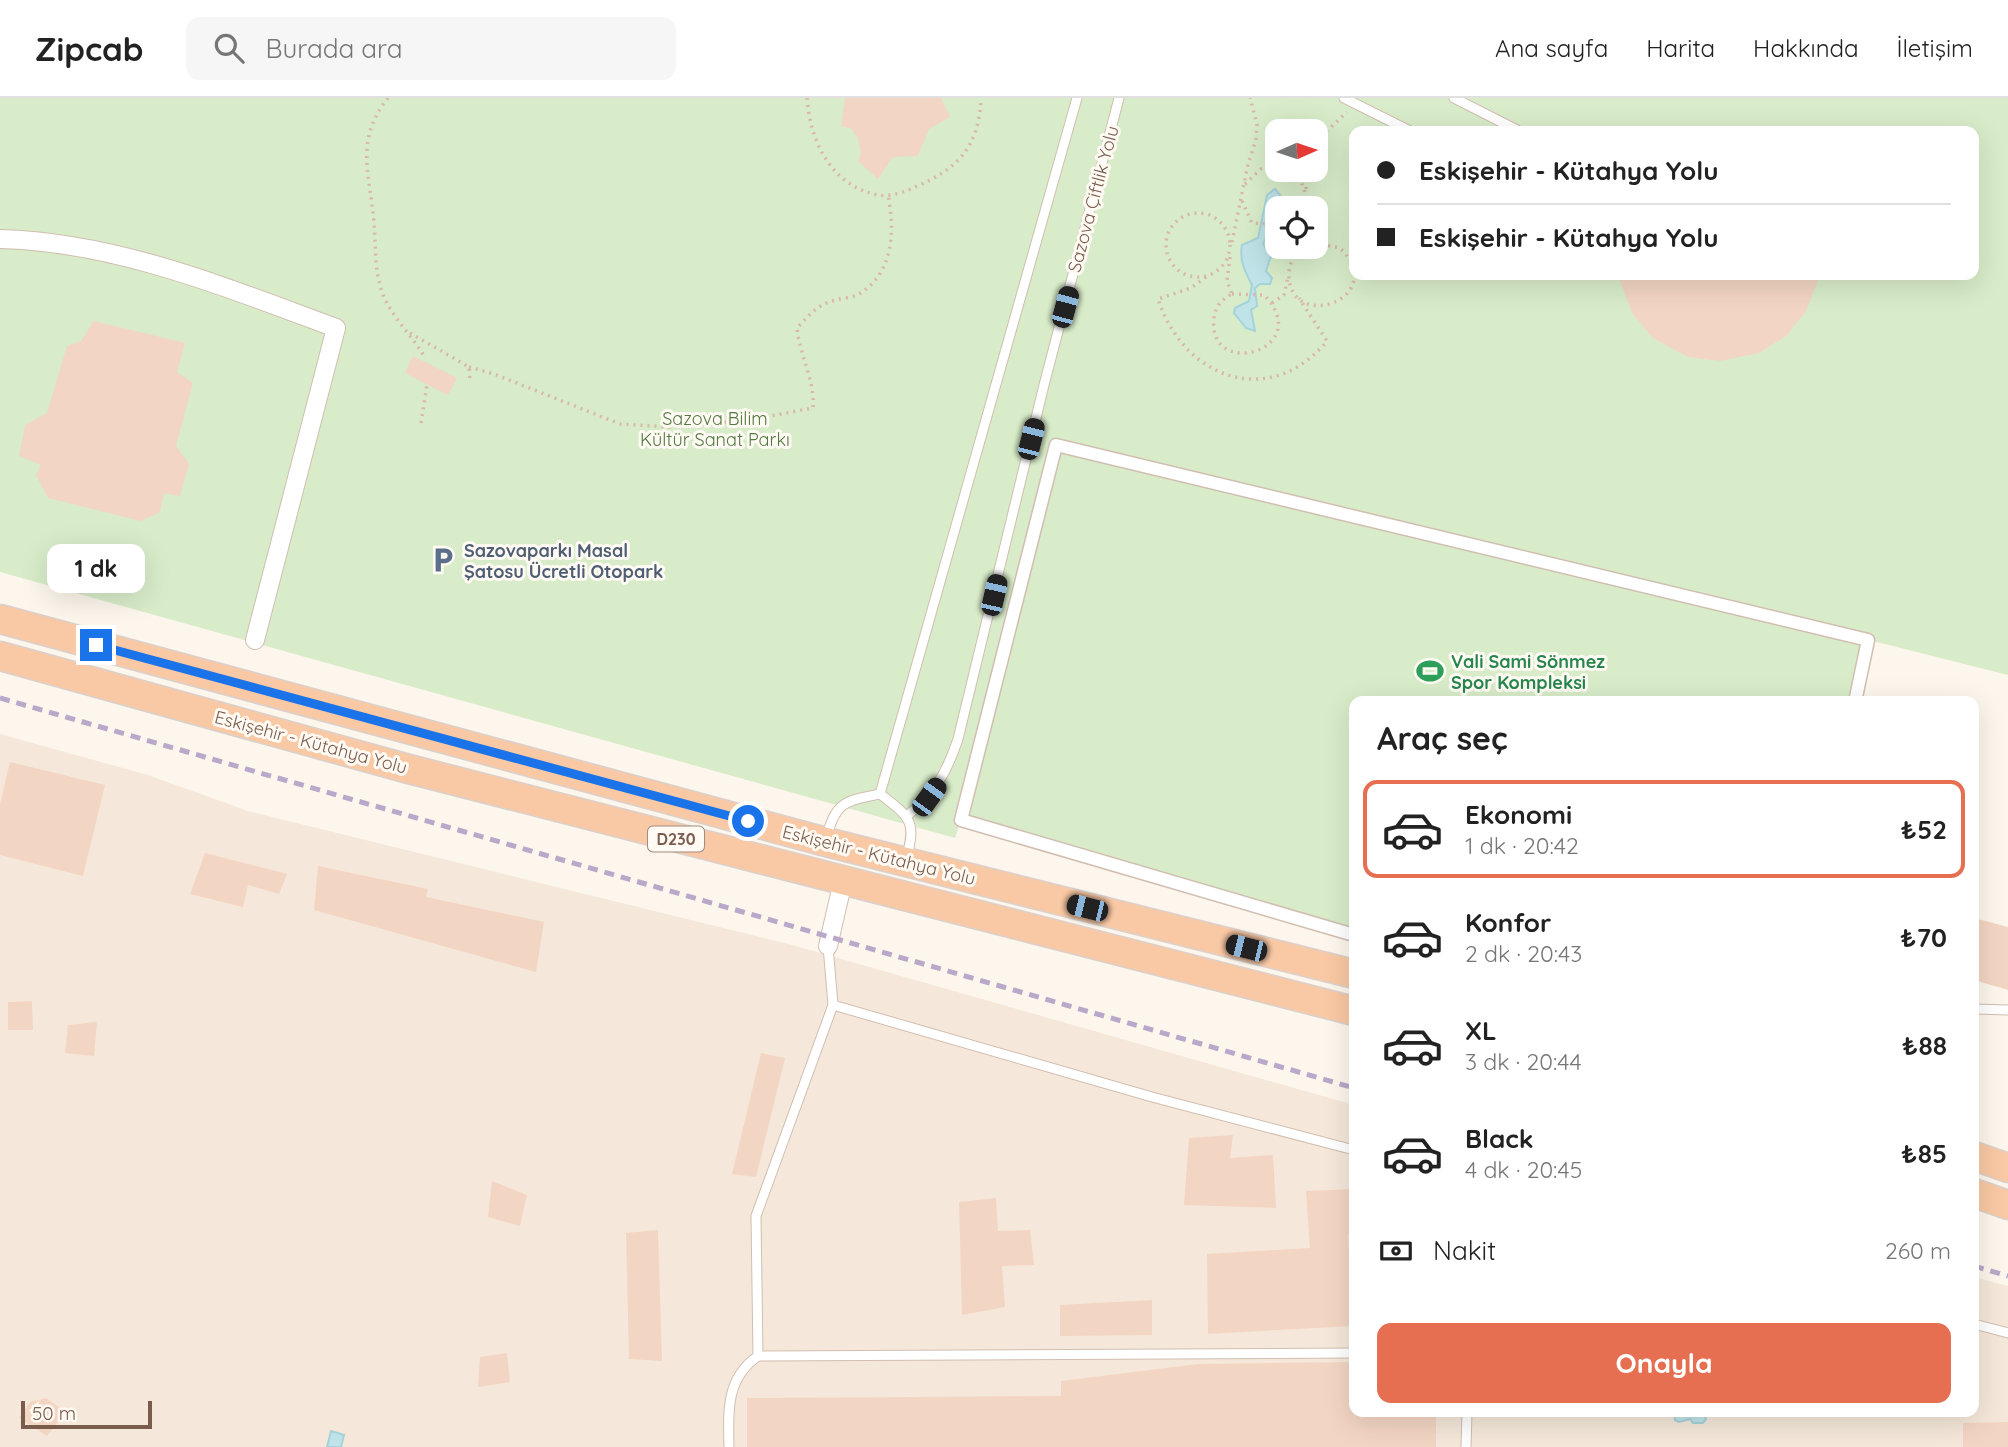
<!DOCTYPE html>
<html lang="tr">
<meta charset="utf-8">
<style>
body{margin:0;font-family:Quicksand,sans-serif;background:#f6f6f6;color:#222;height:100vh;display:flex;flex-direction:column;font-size:26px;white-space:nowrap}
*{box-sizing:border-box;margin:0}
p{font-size:23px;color:#767676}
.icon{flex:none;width:38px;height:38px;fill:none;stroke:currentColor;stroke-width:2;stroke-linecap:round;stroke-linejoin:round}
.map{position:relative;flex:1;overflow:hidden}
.side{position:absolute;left:1349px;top:598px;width:630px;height:721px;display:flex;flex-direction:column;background:#fff;border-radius:14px;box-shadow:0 7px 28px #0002}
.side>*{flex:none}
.guide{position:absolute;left:1349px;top:28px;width:630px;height:154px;border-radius:14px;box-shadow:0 7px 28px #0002;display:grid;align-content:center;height:154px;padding:0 28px;background:#fff}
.needle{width:46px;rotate:87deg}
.fabs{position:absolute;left:1265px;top:21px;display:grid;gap:14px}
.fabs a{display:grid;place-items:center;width:63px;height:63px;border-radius:14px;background:#fff;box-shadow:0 7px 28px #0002;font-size:35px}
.scale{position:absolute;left:21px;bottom:18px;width:131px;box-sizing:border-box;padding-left:7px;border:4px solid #7a5c4d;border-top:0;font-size:19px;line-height:24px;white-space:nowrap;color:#7a5c4d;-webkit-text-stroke:5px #fffaf3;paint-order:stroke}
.end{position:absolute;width:32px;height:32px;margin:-16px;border:9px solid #1a73e8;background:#fff;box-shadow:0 0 0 4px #fff}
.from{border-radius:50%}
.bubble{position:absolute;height:49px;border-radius:14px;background:#fff;box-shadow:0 7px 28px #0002;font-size:23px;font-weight:800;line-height:49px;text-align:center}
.car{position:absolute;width:21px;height:42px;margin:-21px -10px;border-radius:9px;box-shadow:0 0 5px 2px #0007;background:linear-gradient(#222 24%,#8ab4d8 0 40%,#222 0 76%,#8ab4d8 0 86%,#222 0)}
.guide b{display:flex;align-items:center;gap:24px;height:66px;font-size:26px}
.guide b+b{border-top:2px solid #e0e0e0}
.guide i{width:18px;height:18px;background:#222}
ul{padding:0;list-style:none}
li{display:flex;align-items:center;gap:21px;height:98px;margin:0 14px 10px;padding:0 14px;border:4px solid transparent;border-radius:14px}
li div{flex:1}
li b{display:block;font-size:26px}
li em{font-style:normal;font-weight:800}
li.current{border-color:#e76f51}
li>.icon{width:63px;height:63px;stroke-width:1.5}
h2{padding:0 28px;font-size:32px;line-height:84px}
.pay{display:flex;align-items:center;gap:18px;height:77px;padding:0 28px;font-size:26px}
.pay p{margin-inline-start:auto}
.primary-button{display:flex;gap:14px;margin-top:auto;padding:14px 28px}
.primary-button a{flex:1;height:80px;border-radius:14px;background:#e76f51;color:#fff;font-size:28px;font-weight:800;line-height:80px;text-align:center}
header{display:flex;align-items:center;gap:42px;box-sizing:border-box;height:98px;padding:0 35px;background:#fff;border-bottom:2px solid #e0e0e0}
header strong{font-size:33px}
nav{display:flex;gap:38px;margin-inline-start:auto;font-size:24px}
.search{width:490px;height:63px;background:#f6f6f6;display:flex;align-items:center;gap:18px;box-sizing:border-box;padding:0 24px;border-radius:14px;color:#767676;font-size:26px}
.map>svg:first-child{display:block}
.residential{fill:#f5e8da}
.green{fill:#d8ecc9;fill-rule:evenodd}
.water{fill:#bfe3e8;stroke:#a5d3da;stroke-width:2}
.building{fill:#f3d5c3}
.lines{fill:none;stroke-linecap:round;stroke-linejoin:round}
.service-casing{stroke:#d1beb0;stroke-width:11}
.pedestrian-casing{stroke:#d1beb0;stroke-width:15}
.minor-casing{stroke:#d1beb0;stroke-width:20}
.trunk-casing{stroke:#dad1cd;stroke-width:31}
.path{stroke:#d9b8a5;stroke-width:3.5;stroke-dasharray:2 5;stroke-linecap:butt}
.service{stroke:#fff;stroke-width:9}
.pedestrian{stroke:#fff;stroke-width:12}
.minor{stroke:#fff;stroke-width:18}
.trunk{stroke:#f9c8a4;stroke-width:28}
.rail{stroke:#b9a8c9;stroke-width:5;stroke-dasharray:10 7;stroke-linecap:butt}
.route{stroke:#1a73e8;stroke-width:9}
.labels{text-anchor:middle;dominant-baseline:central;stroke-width:6;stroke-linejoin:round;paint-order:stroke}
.shield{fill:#fffaf3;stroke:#a28b7f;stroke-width:2}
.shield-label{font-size:16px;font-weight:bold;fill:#7a5c4d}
.street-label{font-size:18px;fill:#7a5c4d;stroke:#fffaf3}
.park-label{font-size:18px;fill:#537a41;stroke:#fffaf3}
.service-label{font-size:18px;font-weight:bold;fill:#4e5e75;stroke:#fffaf3;text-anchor:start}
.leisure-label{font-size:18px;font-weight:bold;fill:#27864d;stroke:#fffaf3;text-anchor:start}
</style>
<header>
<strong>Zipcab</strong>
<div class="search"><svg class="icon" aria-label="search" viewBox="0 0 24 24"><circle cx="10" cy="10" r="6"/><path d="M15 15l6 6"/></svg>Burada ara</div>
<nav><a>Ana sayfa</a><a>Harita</a><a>Hakkında</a><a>İletişim</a></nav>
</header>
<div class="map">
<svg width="2008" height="1349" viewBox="0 0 2008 1349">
<rect width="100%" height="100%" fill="#fdf6ec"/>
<polygon class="residential" points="0,636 148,677 248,713 796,848 1354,1007 1354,1314 1974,1314 1974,1179 2008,1188 2008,1349 0,1349"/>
<path class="green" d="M0,0H2008V577L1869,542L1855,604H1354V837L961,723L955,740L0,474ZM1278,33H1316V72H1278ZM1354,33H1974V177H1354ZM1278,110H1316V149H1278Z"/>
<g class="water">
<path d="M1275,91L1284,102L1272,111L1271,129L1263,146L1266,151L1275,148L1278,151L1271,158L1266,173L1272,180L1270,186H1260L1255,190L1257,208L1251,212L1255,233L1246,230L1234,215L1235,210L1249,203L1252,187C1245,174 1239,162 1242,147L1258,140L1267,97Z"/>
<polygon points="1674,1314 1704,1314 1706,1321 1703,1325 1693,1325 1690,1321 1679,1324 1675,1322"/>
<polygon points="331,1333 344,1337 341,1349 327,1349"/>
</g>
<g class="building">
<polygon points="845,0 941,0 950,19 929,31 918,58 893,59 878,81 858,63 861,55 858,41 852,31 841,28"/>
<polygon points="1618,177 1820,177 1806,213 1786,238 1759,255 1720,263 1688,259 1653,240 1632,215"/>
<polygon points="94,223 185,245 177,274 193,285 176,348 189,366 180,398 164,395 160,414 141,423 48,400 36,377 41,367 19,358 25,327 47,315 67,248 81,243"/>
<polygon points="413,258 457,280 448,297 405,275"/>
<polygon points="10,664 105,687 83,778 0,757 0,706"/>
<polygon points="205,755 287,776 279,796 248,787 243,809 190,796"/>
<polygon points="318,768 428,791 426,799 544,824 536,874 314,812"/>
<polygon points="1974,820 2008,829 2008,892 1974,882"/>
<polygon points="32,903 33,932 8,932 8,904"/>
<polygon points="97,924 94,958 65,955 68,927"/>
<polygon points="761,955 785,960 756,1079 732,1076"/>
<polygon points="1233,1037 1230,1060 1273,1057 1276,1110 1184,1107 1189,1040"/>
<polygon points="492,1083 527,1097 520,1128 488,1119"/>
<polygon points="1354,1091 1354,1136 1348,1136 1353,1228 1208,1236 1207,1156 1310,1150 1306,1093"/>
<polygon points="996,1100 998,1133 1030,1132 1034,1167 1002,1168 1005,1209 962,1217 959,1104"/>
<polygon points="658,1132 662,1263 629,1261 626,1135"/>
<polygon points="1152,1202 1152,1237 1060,1238 1060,1207"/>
<polygon points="507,1255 510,1284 478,1289 480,1259"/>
<polygon points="1354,1264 1354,1314 1436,1314 1436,1349 747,1349 747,1300 1061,1298 1061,1283 1198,1266"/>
<polygon points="46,1300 66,1314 47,1338 19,1320 30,1304"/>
<polygon points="2008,1324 2008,1349 1963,1349 1963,1325"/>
</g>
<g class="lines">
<defs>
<g id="service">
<polyline points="1344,0 1410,33"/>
<polyline points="1454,0 1519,33"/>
<polyline points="880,696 1077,0"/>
<path d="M908,717C935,695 947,674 958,641L1044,287L1119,0"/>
<path d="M826,742C835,704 844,703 880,696C910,719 917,723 906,761"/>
<polyline points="828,848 833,907"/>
<polyline points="1974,911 2008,912"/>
<polyline points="1354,1052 1152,999 833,907 756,1118 758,1258 1354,1255"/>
<polyline points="1974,1226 2008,1235"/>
<path d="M729,1349C728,1313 726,1280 758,1258"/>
<polyline points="1466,1349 1467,1314"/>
</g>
<polyline id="pedestrian" points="1354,837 961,722 1056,347 1868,542 1855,604"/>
<g id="minor">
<path d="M0,141C117,144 227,190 336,230L255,542"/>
<polyline points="828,848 843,783"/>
</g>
<g id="trunk">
<polyline points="0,521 826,744 1354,876"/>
<polyline points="0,558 405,670 1354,913"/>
<polyline points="1974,1058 2008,1070"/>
<polyline points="1974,1095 2008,1107"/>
</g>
</defs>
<use href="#service" class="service-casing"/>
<use href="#pedestrian" class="pedestrian-casing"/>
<use href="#minor" class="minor-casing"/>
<use href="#trunk" class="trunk-casing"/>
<g class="path">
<path d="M388,0C354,42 370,77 374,124C376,150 374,175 384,199C394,221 412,238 424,258"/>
<path d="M807,0C810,43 831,88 878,97C890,99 905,94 915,89C958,71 979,49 981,0"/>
<polyline points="1316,43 1347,14"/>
<path d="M1286,72C1302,79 1309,94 1303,110"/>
<polyline points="1245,86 1261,71 1278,69"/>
<polyline points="1306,91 1307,72"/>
<polyline points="1242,103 1252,125 1278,127"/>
<circle cx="1198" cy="147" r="32"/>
<polyline points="1232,144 1248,66 1256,42 1257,26 1250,0"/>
<path d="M1305,149C1295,155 1289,165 1289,176C1288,236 1391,201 1340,150L1316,145"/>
<polyline points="1230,159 1227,183 1232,196"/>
<polyline points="1292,160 1294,149"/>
<path d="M1206,179L1191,190L1158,201C1184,281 1270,312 1327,243L1299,200"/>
<path d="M1232,196L1264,197C1317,251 1207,284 1214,220C1215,209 1222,201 1232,196Z"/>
<polyline points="1272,205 1284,197 1288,178"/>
<polyline points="410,235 469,269 470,282"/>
<path d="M469,269L494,276L620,326L669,329L743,323L813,310C815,282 800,258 797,230C809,217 818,206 836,202C842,200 851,200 857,197C894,177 895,133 888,97"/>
<polyline points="421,325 427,287"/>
</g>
<use href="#service" class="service"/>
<use href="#pedestrian" class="pedestrian"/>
<use href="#minor" class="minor"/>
<use href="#trunk" class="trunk"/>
<g class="rail">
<polyline points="0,600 1354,990"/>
<polyline points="1974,1168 2008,1178"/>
</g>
</g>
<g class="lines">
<polyline class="route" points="96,547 748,723"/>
</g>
<defs>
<symbol id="parking-bare" viewBox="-9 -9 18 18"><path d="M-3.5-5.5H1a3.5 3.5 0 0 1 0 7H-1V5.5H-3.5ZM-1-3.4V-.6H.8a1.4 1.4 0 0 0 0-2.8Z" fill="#5c6f8a" stroke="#fffaf3" stroke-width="2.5" paint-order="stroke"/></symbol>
<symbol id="stadium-bare" viewBox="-9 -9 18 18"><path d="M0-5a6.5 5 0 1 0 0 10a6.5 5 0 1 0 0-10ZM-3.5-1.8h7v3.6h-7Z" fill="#2e9e5b" stroke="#fffaf3" stroke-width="2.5" paint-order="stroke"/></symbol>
</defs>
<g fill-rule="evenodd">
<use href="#parking-bare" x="424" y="443" width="38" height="38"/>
<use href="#stadium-bare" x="1411" y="554" width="38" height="38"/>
</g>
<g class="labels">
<rect class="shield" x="648" y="728.5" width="56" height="25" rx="5"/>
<g class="shield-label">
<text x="676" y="741">D230</text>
</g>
<g class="street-label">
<text transform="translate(1093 101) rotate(-75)">Sazova Çiftlik Yolu</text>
<text transform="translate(311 644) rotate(15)">Eskişehir - Kütahya Yolu</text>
<text transform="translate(879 757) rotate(14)">Eskişehir - Kütahya Yolu</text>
</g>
<g class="park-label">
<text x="715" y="320">Sazova Bilim<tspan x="715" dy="21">Kültür Sanat Parkı</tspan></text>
</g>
<g class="service-label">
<text x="464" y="452">Sazovaparkı Masal<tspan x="464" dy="21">Şatosu Ücretli Otopark</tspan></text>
</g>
<g class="leisure-label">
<text x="1451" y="563">Vali Sami Sönmez<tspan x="1451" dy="21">Spor Kompleksi</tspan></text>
</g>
</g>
</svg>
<div class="fabs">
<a><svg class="needle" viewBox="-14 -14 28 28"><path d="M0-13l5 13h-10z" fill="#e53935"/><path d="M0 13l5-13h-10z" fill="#767676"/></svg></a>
<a><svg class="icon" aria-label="locate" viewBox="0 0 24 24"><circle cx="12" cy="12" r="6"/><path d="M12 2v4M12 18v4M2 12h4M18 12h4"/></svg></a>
</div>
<div class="scale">50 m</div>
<i class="end from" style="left:748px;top:723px"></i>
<i class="end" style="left:96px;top:547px"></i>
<div class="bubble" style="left:47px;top:446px;width:98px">1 dk</div>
<i class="car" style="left:1065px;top:209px;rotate:15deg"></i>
<i class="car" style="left:1031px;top:341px;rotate:14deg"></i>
<i class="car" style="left:994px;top:497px;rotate:13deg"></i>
<i class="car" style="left:929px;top:699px;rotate:36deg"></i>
<i class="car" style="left:1087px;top:810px;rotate:284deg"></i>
<i class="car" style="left:1246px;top:850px;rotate:284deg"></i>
<div class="guide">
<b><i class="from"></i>Eskişehir - Kütahya Yolu</b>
<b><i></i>Eskişehir - Kütahya Yolu</b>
</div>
<section class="side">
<h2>Araç seç</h2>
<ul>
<li class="current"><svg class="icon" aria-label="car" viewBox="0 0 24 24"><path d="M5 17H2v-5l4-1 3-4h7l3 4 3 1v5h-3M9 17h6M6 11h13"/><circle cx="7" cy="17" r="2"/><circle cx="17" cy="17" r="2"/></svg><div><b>Ekonomi</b><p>1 dk · 20:42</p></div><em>₺52</em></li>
<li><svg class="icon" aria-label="car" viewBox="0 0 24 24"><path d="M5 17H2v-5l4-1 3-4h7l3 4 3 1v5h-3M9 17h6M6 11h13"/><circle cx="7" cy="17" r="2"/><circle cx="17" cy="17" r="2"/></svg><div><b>Konfor</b><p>2 dk · 20:43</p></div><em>₺70</em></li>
<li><svg class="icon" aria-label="car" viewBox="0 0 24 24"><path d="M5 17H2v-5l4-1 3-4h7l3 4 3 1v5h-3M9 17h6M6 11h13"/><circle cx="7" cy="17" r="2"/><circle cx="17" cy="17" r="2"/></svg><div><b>XL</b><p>3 dk · 20:44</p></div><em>₺88</em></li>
<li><svg class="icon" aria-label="car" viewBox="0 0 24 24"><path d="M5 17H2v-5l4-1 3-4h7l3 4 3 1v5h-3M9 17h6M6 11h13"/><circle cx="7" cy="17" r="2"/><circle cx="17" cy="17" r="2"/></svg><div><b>Black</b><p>4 dk · 20:45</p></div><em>₺85</em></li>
</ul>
<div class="pay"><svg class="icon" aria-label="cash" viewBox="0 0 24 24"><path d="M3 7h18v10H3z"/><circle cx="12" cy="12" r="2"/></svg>Nakit<p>260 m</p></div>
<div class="primary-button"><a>Onayla</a></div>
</section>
</div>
